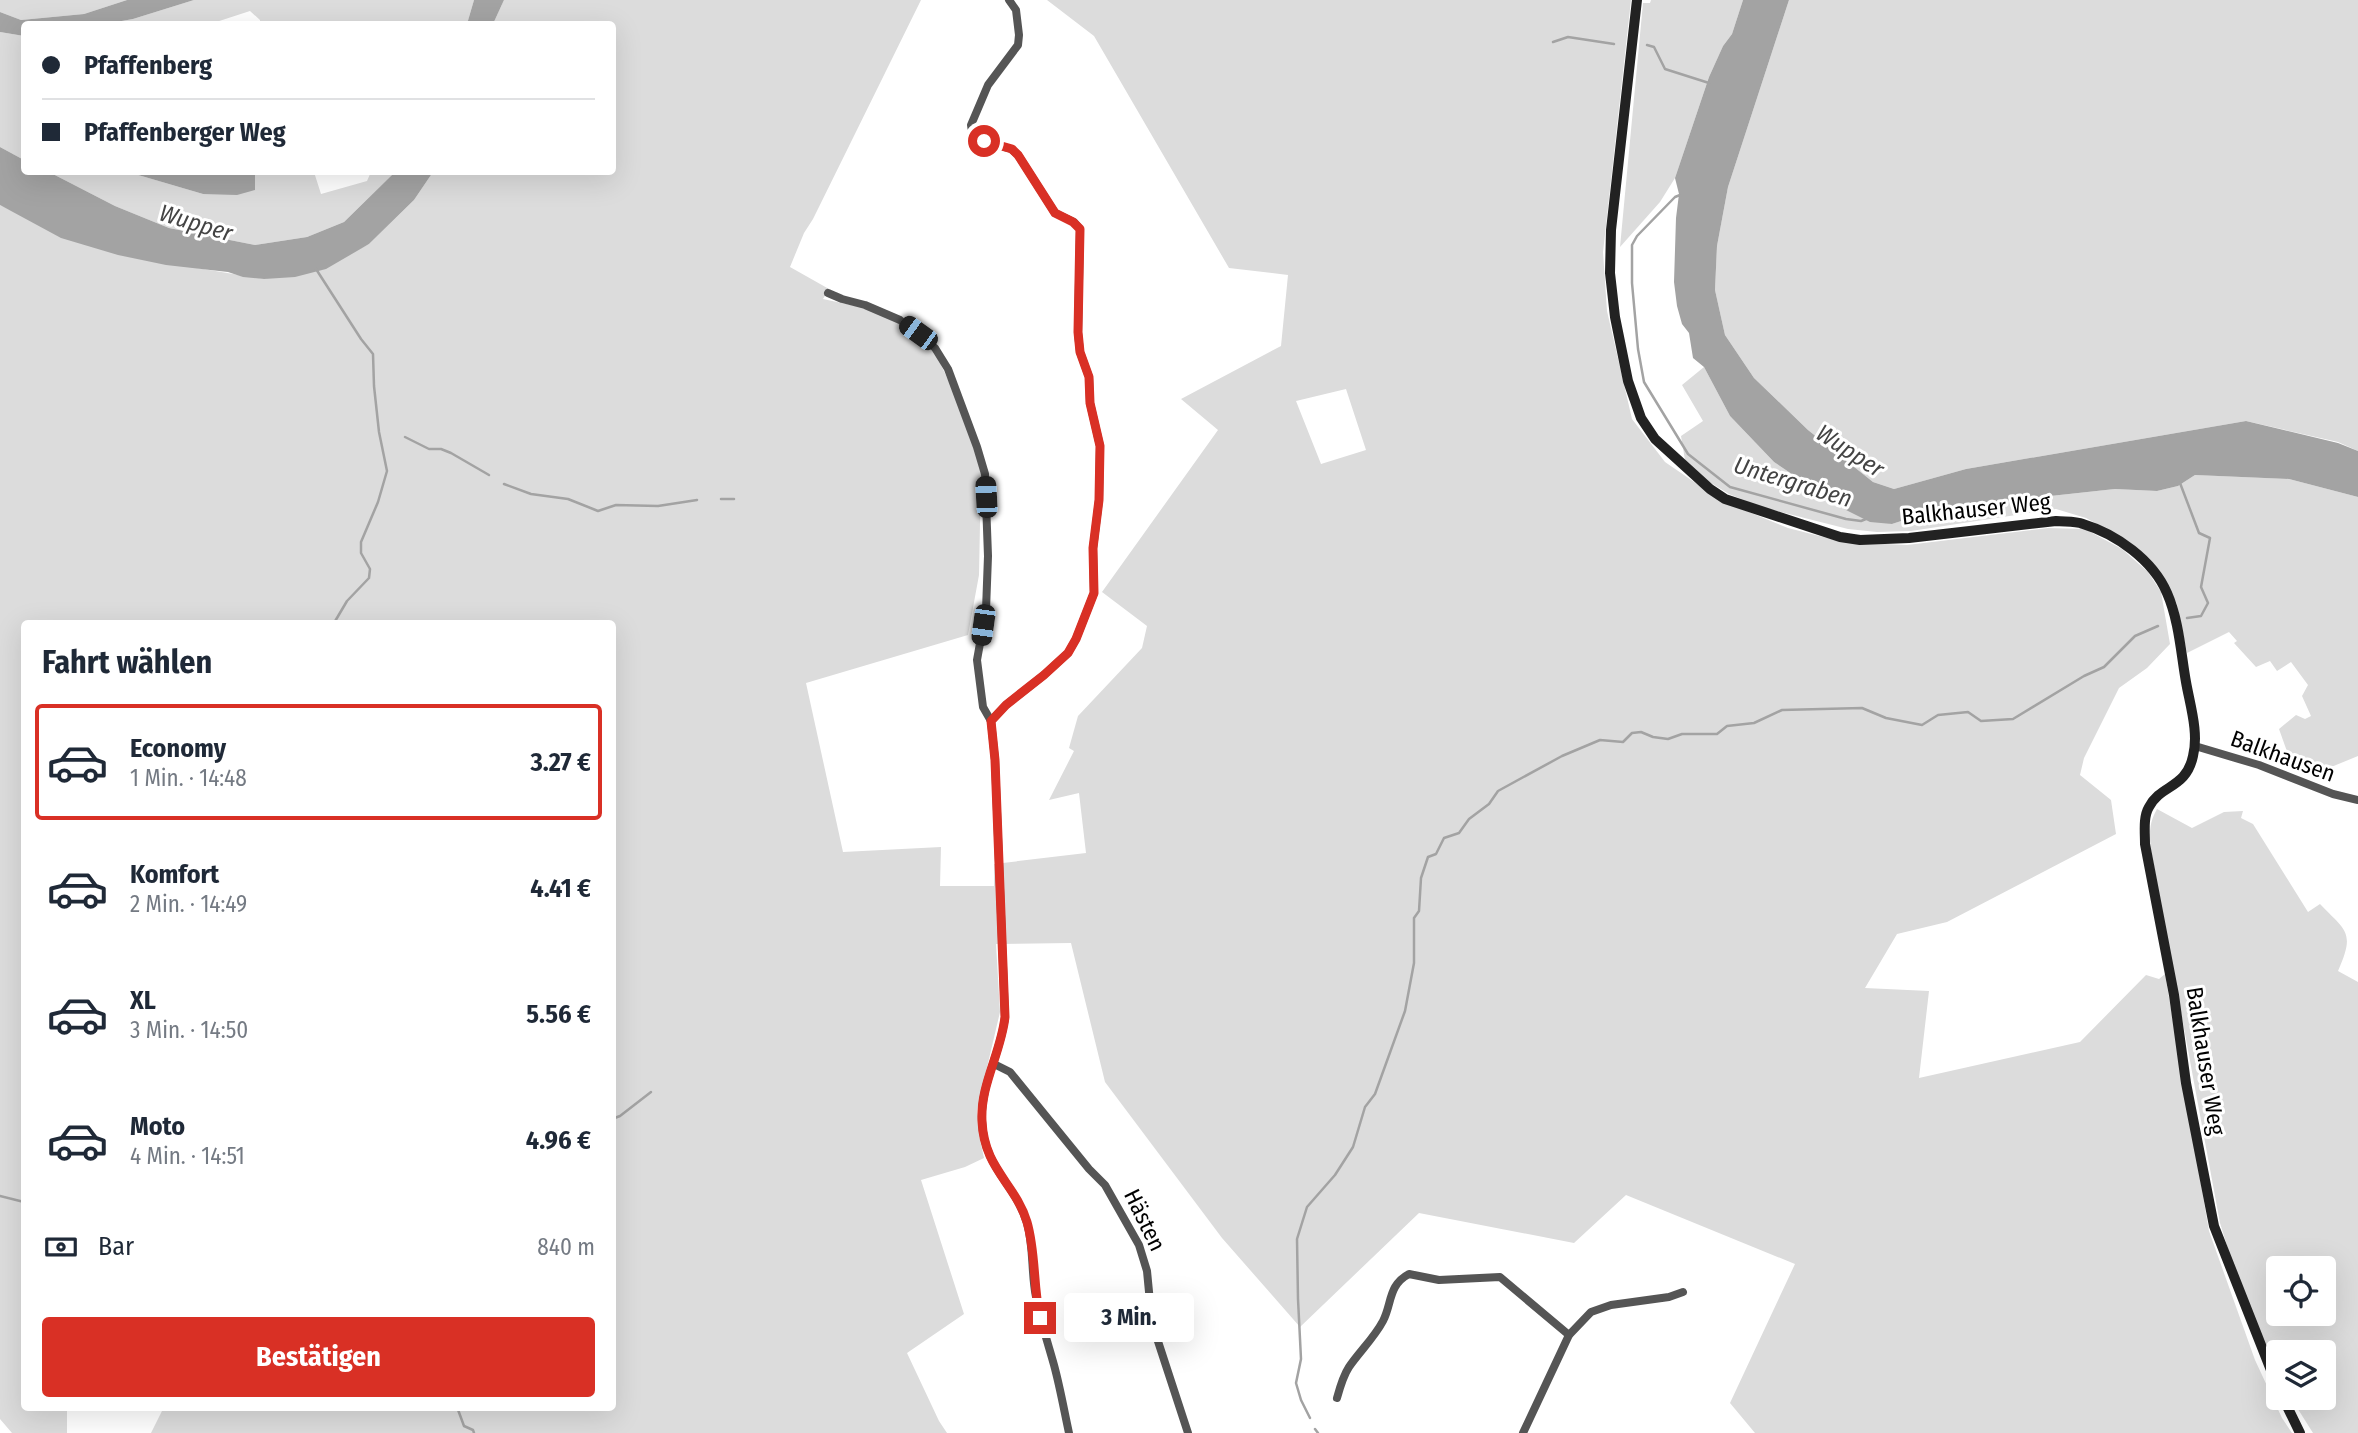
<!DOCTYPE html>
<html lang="de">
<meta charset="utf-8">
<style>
body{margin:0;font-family:"Fira Sans Condensed",sans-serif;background:#f2f2f3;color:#1f2937;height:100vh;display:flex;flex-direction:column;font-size:26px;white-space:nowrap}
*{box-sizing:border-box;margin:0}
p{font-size:23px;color:#747a83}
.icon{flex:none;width:38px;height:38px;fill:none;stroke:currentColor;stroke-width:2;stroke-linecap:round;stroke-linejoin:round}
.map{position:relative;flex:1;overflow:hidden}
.panel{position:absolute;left:21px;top:620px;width:595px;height:791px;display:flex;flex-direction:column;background:#fff;border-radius:7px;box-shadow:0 7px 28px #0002}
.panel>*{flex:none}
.banner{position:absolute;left:21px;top:21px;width:595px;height:154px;border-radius:7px;box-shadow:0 7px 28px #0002;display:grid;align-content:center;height:154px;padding:0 21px;background:#fff}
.tools{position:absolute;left:2266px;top:1256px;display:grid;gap:14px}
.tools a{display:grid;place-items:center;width:70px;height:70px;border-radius:7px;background:#fff;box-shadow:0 7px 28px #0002;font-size:35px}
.end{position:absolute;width:32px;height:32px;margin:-16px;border:9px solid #d93025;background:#fff;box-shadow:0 0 0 4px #fff}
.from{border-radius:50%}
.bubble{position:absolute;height:49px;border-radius:7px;background:#fff;box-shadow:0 7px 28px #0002;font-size:23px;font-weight:700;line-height:49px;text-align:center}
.car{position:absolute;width:21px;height:42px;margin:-21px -10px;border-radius:9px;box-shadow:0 0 5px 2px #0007;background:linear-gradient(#222 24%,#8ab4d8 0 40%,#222 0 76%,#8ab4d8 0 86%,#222 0)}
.banner b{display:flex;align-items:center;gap:24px;height:66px;font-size:26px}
.banner b+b{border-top:2px solid #e0e1e3}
.banner i{width:18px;height:18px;background:#1f2937}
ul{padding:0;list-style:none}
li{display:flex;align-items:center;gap:21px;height:116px;margin:0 14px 10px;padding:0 7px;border:4px solid transparent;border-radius:7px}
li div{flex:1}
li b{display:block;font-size:26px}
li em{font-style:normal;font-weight:700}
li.active{border-color:#d93025}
li>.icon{width:63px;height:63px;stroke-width:1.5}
h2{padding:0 21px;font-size:32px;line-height:84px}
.pay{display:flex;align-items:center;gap:18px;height:77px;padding:0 21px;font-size:26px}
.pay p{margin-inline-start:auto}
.primary-button{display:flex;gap:14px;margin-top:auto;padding:14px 21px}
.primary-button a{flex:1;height:80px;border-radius:7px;background:#d93025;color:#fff;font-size:28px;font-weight:700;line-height:80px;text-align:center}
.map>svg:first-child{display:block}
.green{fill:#dcdcdc;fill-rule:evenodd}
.water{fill:#a3a3a3}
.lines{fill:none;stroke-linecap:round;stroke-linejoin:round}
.stream{stroke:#a3a3a3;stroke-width:2.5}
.street{stroke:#555;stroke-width:8}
.secondary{stroke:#222;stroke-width:10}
.route{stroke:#d93025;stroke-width:9}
.labels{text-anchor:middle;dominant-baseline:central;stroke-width:6;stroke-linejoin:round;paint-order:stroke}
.street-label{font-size:23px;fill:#000;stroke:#fff}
.water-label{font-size:24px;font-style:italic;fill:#444;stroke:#fff}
</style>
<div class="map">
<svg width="2358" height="1433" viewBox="0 0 2358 1433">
<rect width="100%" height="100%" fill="#fff"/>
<g class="green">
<polygon points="0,0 127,0 84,14 21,20 0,12"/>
<polygon points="194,0 474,0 467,24 260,24 260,20 250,11 210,24 105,24 133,19"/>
<path d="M504,0H921L813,219L804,233L790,267L829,289L823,299L865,308L902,325L935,352L955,395L979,461L981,474L979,575L968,635L806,683L843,852L941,847L940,886H994V864L1086,853L1079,793L1049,800L1074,751L1069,748L1078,716L1142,648L1147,626L1102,592L1218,430L1181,399L1281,346L1288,275L1229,268L1094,36L1047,0H1631L1603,252L1607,311L1632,419L1665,462L1722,501L1788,528L1843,542L1907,545L2048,528L2085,529L2122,549L2148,572L2161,592L2170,644L2147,668L2119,688L2084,758L2080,775L2111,800L2116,834L1947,922L1897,934L1865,988L1929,991L1919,1078L2080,1042L2146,975L2159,979L2165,974L2209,1231L2255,1360L2282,1418L2292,1433H1755L1730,1403L1795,1264L1626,1195L1574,1243L1419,1213L1300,1327L1222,1238L1105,1082L1071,943L996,944L1000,1012L977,1110L980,1140L984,1158L965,1167L921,1180L964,1314L907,1353L939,1421L947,1433H151L164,1407H612V623H24V1407H67V1433H12L0,1419V205L17,213L185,266L264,279L351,253L369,244L414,200L433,172H612V24H493ZM1346,389L1366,450L1321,464L1296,401Z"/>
<polygon points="1651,0 1743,0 1732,34 1723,46 1709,77 1675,178 1660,202 1620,247 1643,3 1650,3"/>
<polygon points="1789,0 2358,0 2358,451 2338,442 2246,421 1966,469 1894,489 1873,482 1808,430 1754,378 1725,335 1715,290 1717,246 1728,187"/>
<polygon points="0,32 24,36 24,160 0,147"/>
<polygon points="49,172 128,172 203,194 255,190 255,172 314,172 321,194 367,181 371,172 395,172 344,222 307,237 255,245 169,228 115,206"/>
<polygon points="1704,367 1730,416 1774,462 1844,509 1892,524 1941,508 2115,489 2157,491 2178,486 2195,475 2289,479 2358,497 2358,756 2319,772 2294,771 2279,729 2296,715 2305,719 2311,716 2302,696 2308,685 2291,662 2277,671 2270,661 2256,667 2234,643 2237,641 2229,632 2187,653 2177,604 2157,569 2123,538 2086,518 2056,509 1911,531 1877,532 1848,529 1761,507 1729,494 1706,480 1685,460 1681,436 1703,421 1682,385"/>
<path d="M2157,809L2192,828L2224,812L2243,811L2241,818L2253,824L2308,912L2320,904C2347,932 2355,932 2338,971L2358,982V1433H2313L2291,1398H2324V1353H2278V1372L2238,1281L2220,1223L2151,850C2149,834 2149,823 2157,809ZM2278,1269H2324V1314H2278Z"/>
</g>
<g class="water">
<polygon points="127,0 194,0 133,19 105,24 24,24 24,36 0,32 0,12 21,20 84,14"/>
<polygon points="474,0 504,0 493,24 467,24"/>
<polygon points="1743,0 1789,0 1728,187 1717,246 1715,290 1725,335 1754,378 1808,430 1873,482 1894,489 1966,469 2246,421 2338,443 2358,451 2358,497 2289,479 2195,475 2178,486 2157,491 2115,489 1941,508 1892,524 1870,522 1844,509 1774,462 1730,416 1704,367 1693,358 1689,333 1682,324 1677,306 1674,282 1676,218 1679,194 1675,178 1709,77 1723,46 1732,34"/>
<polygon points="0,147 24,160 24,172 49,172 115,206 169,228 255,245 307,237 344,222 395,172 433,172 414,200 369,244 326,269 295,277 264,279 243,277 228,272 166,265 118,255 61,238 0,205"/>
<polygon points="128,172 255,172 255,190 237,195 203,194"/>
</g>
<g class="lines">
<g class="stream">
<polyline points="1553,42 1568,37 1614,44"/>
<polyline points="1647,45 1654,47 1665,69 1709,83"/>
<polyline points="1680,195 1675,197 1637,236 1632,245 1632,283 1638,349 1644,382 1688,454 1730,487 1846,519 1861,521 1866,519"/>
<polyline points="316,269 361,339 373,354 374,386 379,432 387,471 378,502 361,542 361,553 370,569 369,578 347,601 334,623"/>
<polyline points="405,437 429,449 441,449 451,453 489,475"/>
<polyline points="2180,483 2199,533 2210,538 2201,587 2208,603 2201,616 2187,618"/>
<polyline points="504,484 531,494 568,499 598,511 616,505 658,506 697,500"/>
<polyline points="721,499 734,499"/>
<polyline points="612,1119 620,1116 651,1092"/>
<polyline points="0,1196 24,1202"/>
<polyline points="457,1407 464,1426 473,1430 474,1433"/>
<polyline points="1310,1418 1301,1400 1296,1383 1301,1359 1298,1299 1297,1239 1307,1207 1335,1175 1353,1147 1365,1107 1375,1094 1405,1011 1414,963 1414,918 1419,911 1421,878 1428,857 1436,854 1444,838 1459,833 1469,819 1489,804 1498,791 1562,756 1600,740 1623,742 1632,733 1641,732 1653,737 1668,739 1682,734 1717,734 1727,726 1754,723 1782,710 1862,708 1886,718 1922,725 1938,715 1968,712 1981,721 2013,719 2084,676 2104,667 2135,636 2158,626"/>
<polyline points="1315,1429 1318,1433"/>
</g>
<g class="street">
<path d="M828,293L842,299L865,305L900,320L935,348L948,369L977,447L985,474L988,556L986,610L977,660L983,707L991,721L995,760L1005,1017C1001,1053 980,1085 982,1121C984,1169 1015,1183 1027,1223C1034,1247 1031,1273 1036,1297C1040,1320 1048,1343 1054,1365C1060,1387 1064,1410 1069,1433"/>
<polyline points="991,721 1006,705 1044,675 1068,653 1076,639 1094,593 1093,549 1099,500 1100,446 1090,403 1089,377 1080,352 1078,333 1080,229 1074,222 1055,213 1018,155 1011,149 977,139 972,132 971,125 988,85 1018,45 1019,35 1016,10 1009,0"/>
<polyline points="2195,746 2259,765 2333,794 2358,800"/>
<polyline points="994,1064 1010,1072 1089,1169 1105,1185 1139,1245 1147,1271 1152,1323 1188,1433"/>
<path d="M1337,1398C1340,1387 1343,1376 1349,1367C1360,1351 1374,1338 1383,1321C1392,1304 1388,1285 1409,1274L1439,1280L1500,1277L1569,1335"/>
<polyline points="1523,1433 1569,1335 1591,1312 1611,1305 1669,1297 1683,1292"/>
</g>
<g class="secondary">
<path d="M1637,0L1611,230L1610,273L1615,317L1628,381L1641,418L1655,439L1710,489L1725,499L1840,537L1860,540L1909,538L2056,521C2065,522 2075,521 2083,524C2116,534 2153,560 2167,593C2179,620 2181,654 2186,682C2190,705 2199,733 2193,756C2186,789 2161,784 2149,807C2143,817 2145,832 2145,844L2174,995L2186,1083L2214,1226L2278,1388"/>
<polyline points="2283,1398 2300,1433"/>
</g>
</g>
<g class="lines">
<path class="route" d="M984,141L1012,149L1018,155L1055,213L1073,222L1080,229L1078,332L1080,352L1089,377L1090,403L1100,446L1099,500L1093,548L1094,593L1076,639L1068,653L1044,675L1006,705L991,721L995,760L1005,1017C1001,1053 980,1085 982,1121C984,1169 1015,1183 1027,1222C1036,1253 1033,1286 1040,1318"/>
</g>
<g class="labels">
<g class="street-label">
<text transform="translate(1976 509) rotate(-6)">Balkhauser Weg</text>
<text transform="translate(2283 756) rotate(20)">Balkhausen</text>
<text transform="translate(2206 1061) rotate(81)">Balkhauser Weg</text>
<text transform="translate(1145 1220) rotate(64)">Hästen</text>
</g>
<g class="water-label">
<text transform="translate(196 223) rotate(17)">Wupper</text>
<text transform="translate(1850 451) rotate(33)">Wupper</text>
<text transform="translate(1793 482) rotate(17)">Untergraben</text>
</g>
</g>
</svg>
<div class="tools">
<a><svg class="icon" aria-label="locate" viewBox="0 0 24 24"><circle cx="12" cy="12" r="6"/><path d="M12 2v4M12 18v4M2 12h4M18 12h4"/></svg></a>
<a><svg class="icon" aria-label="layers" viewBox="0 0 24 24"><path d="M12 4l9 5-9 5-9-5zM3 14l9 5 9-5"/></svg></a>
</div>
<i class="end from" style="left:984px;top:141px"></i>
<i class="end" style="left:1040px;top:1318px"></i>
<div class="bubble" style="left:1064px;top:1293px;width:130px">3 Min.</div>
<i class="car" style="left:918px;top:333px;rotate:306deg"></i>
<i class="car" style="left:986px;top:497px;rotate:357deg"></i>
<i class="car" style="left:983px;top:625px;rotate:188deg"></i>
<div class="banner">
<b><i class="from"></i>Pfaffenberg</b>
<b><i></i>Pfaffenberger Weg</b>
</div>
<section class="panel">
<h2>Fahrt wählen</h2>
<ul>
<li class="active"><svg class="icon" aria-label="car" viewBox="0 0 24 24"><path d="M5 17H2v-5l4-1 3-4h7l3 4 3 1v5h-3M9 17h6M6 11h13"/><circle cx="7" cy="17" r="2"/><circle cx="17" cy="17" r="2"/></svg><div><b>Economy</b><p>1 Min. · 14:48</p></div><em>3.27 €</em></li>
<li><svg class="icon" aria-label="car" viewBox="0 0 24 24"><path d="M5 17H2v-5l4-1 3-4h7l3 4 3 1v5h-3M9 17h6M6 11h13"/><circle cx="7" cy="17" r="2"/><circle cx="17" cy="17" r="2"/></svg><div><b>Komfort</b><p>2 Min. · 14:49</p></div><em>4.41 €</em></li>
<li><svg class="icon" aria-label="car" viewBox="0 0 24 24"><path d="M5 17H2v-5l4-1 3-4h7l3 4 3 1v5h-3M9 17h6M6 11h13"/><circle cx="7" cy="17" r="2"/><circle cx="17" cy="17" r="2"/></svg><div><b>XL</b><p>3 Min. · 14:50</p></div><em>5.56 €</em></li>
<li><svg class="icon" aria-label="car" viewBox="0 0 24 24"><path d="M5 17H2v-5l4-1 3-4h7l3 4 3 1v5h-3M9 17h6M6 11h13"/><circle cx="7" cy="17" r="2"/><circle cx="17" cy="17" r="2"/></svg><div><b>Moto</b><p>4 Min. · 14:51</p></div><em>4.96 €</em></li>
</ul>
<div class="pay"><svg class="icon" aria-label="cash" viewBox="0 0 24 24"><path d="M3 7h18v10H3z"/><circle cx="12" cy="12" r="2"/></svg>Bar<p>840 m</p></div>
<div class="primary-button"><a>Bestätigen</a></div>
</section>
</div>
